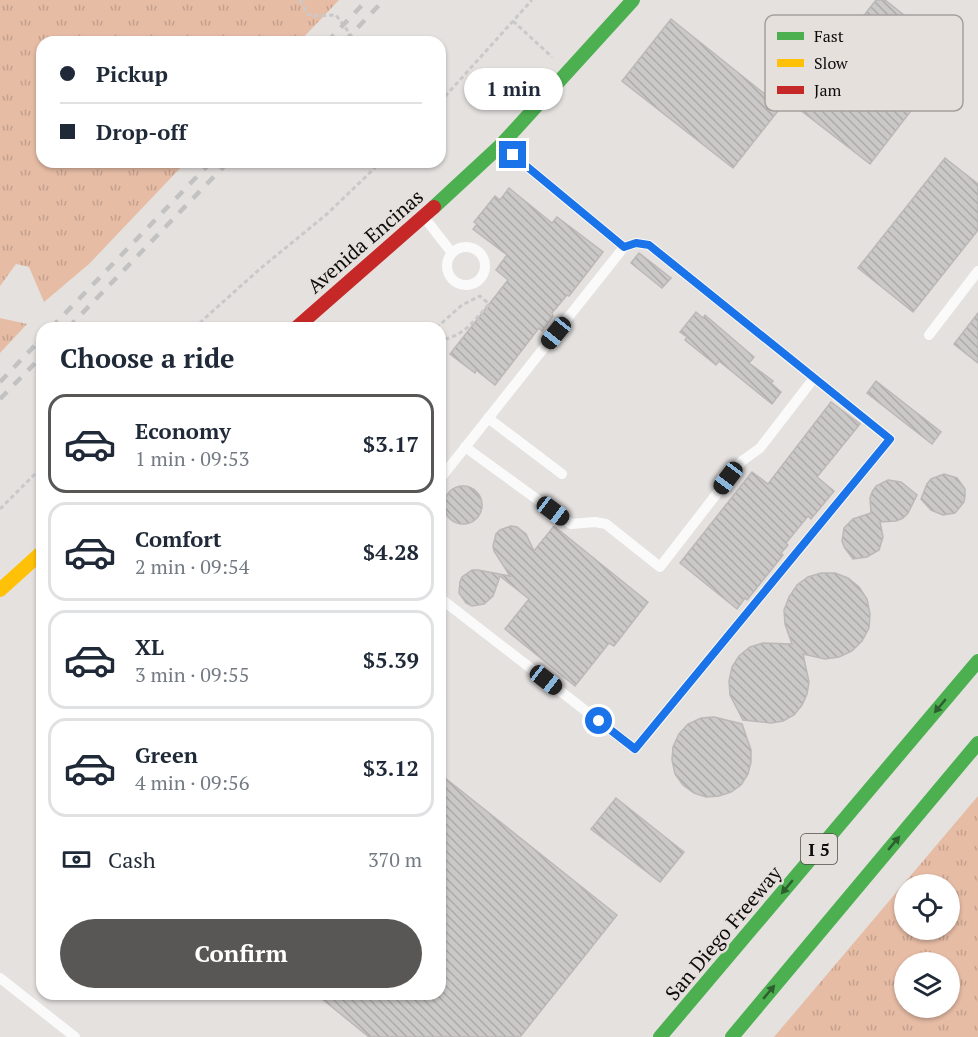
<!DOCTYPE html>
<meta charset="utf-8">
<style>
body{margin:0;font-family:"PT Serif",serif;background:#f2f2f3;color:#1f2937;height:100vh;display:flex;flex-direction:column;font-size:22px;white-space:nowrap}
*{box-sizing:border-box;margin:0}
p{font-size:20px;color:#747a83}
.icon{flex:none;width:33px;height:33px;fill:none;stroke:currentColor;stroke-width:2;stroke-linecap:round;stroke-linejoin:round}
.map{position:relative;flex:1;overflow:hidden}
.details{position:absolute;left:36px;top:322px;width:410px;height:678px;display:flex;flex-direction:column;background:#fff;border-radius:18px;box-shadow:0 2px 4px #0004}
.details>*{flex:none}
.banner{position:absolute;left:36px;top:36px;width:410px;height:132px;border-radius:18px;box-shadow:0 2px 4px #0004;display:grid;align-content:center;height:132px;padding:0 24px;background:#fff}
.buttons{position:absolute;left:894px;top:874px;display:grid;gap:12px}
.buttons a{display:grid;place-items:center;width:66px;height:66px;border-radius:50%;background:#fff;box-shadow:0 2px 4px #0004;font-size:30px}
.end{position:absolute;width:27px;height:27px;margin:-14px;border:8px solid #1a73e8;background:#fff;box-shadow:0 0 0 3px #fff}
.from{border-radius:50%}
.bubble{position:absolute;height:42px;border-radius:21px;background:#fff;box-shadow:0 2px 4px #0004;font-size:20px;font-weight:800;line-height:42px;text-align:center}
.car{position:absolute;width:18px;height:36px;margin:-18px -9px;border-radius:8px;box-shadow:0 0 4px 2px #0007;background:linear-gradient(#222 24%,#8ab4d8 0 40%,#222 0 76%,#8ab4d8 0 86%,#222 0)}
.banner b{display:flex;align-items:center;gap:21px;height:57px;font-size:22px}
.banner b+b{border-top:2px solid #e0e1e3}
.banner i{width:15px;height:15px;background:#1f2937}
ul{padding:0;list-style:none}
li{display:flex;align-items:center;gap:18px;height:99px;margin:0 12px 9px;padding:0 12px;border:3px solid #e0e1e3;border-radius:18px}
li div{flex:1}
li b{display:block;font-size:22px}
li em{font-style:normal;font-weight:800}
li.active{border-color:#595755}
li>.icon{width:54px;height:54px;stroke-width:1.5}
h2{padding:0 24px;font-size:27px;line-height:72px}
.pay{display:flex;align-items:center;gap:15px;height:66px;padding:0 24px;font-size:22px}
.pay p{margin-inline-start:auto}
.primary-button{display:flex;gap:12px;margin-top:auto;padding:12px 24px}
.primary-button a{flex:1;height:69px;border-radius:36px;background:#595755;color:#fff;font-size:24px;font-weight:800;line-height:69px;text-align:center}
.map>svg:first-child{display:block}
.grass{fill:url(#grass-tufts);fill-rule:evenodd}
.building{fill:url(#building-back-hatch);stroke:#bbb8b7;stroke-width:1.5}
.lines{fill:none;stroke-linecap:round;stroke-linejoin:round}
.path{stroke:#cac9c9;stroke-width:3;stroke-dasharray:4.5 3;stroke-linecap:butt}
.lane{stroke:#fbfafa;stroke-width:10}
.fast{stroke:#4caf50;stroke-width:14}
.slow{stroke:#ffc107;stroke-width:14}
.jam{stroke:#c62828;stroke-width:14}
.rail{stroke:#c3c2c2;stroke-width:4.5;stroke-dasharray:10 10;stroke-linecap:butt}
.oneway{fill:#2d5e2e}
.route{stroke:#1a73e8;stroke-width:8}
.labels{text-anchor:middle;dominant-baseline:central;stroke-width:5;stroke-linejoin:round;paint-order:stroke}
.shield{fill:#e6e0dd;stroke:#4f4c4a;stroke-width:1.5}
.shield-label{font-size:18px;font-weight:bold;fill:#0e0c0b}
.street-label{font-size:20px;fill:#0e0c0b;stroke:#e6e0dd}
.key{fill:#e6e0dd;stroke:#a5a09e;stroke-width:1.5}
.key-label{font-size:16px;fill:#0e0c0b}
</style>
<div class="map">
<svg width="978" height="1037" viewBox="0 0 978 1037">
<defs>
<pattern id="grass-tufts" width="24" height="20" patternUnits="userSpaceOnUse" patternTransform="scale(1.5)"><rect width="24" height="20" fill="#e6bca5"/><path d="M3 7l-1-3M5 7V3M7 7l1-3M15 17l-1-3M17 17v-4M19 17l1-3" fill="none" stroke="#c4a08d"/></pattern>
<pattern id="building-back-hatch" width="6" height="6" patternUnits="userSpaceOnUse" patternTransform="scale(1.5)"><rect width="6" height="6" fill="#cbc9c7"/><path d="M-1 5l2 2M0 0l6 6M5-1l2 2" fill="none" stroke="#adabaa"/></pattern>
</defs>
<rect width="100%" height="100%" fill="#e4e1df"/>
<g class="grass">
<polygon points="0,0 339,0 299,42 42,42 42,162 186,162 89,264 44,302 29,267 16,264 0,286"/>
<polygon points="0,318 27,324 0,353"/>
<path d="M978,796V1037H774ZM904,885H950V930H904ZM904,963H950V1008H904Z"/>
</g>
<g class="building">
<polygon points="876,0 885,0 954,55 870,164 794,105"/>
<polygon points="671,19 781,107 733,168 622,81"/>
<polygon points="945,158 978,184 978,230 913,312 858,268"/>
<polygon points="509,188 552,223 557,217 603,252 569,296 567,295 552,313 553,316 542,331 539,328 495,385 476,370 475,373 450,354 508,280 496,270 507,255 473,229 477,224 474,222 495,196 500,200"/>
<polygon points="639,253 671,278 662,288 631,263"/>
<polygon points="696,312 703,318 705,315 754,357 749,363 773,381 771,383 781,392 772,404 719,361 716,365 685,340 687,337 680,332"/>
<polygon points="978,313 978,363 954,344"/>
<polygon points="876,381 941,432 932,444 867,393"/>
<polygon points="831,402 860,424 817,477 834,491 811,519 808,516 786,543 788,545 781,553 783,555 747,600 745,598 737,609 680,563 752,472 768,484"/>
<polygon points="944,474 957,478 965,489 965,496 964,502 955,513 943,515 931,510 921,499 927,484 931,479"/>
<polygon points="888,480 901,482 917,495 908,513 903,518 896,521 880,522 883,537 879,550 867,557 853,559 844,547 842,541 844,528 853,519 871,513 870,498 872,492 876,486"/>
<circle cx="463" cy="505" r="19"/>
<polygon points="511,526 517,527 526,534 534,551 554,526 648,602 614,646 609,643 575,686 505,629 529,599 500,576 493,596 484,604 472,606 466,603 459,593 460,582 462,577 472,570 478,570 510,576 494,551 493,546 496,534 500,530"/>
<polygon points="821,573 835,573 848,578 859,587 867,599 870,614 869,628 862,641 852,651 839,657 825,659 803,654 809,682 807,694 802,705 794,715 783,721 771,723 743,720 730,695 729,681 732,667 739,656 750,647 763,643 792,644 785,624 784,610 789,597 797,585 808,577"/>
<polygon points="714,717 742,724 751,750 751,762 748,774 741,785 731,792 719,796 706,797 694,793 683,785 675,774 672,760 673,747 679,734 688,724 701,718"/>
<polygon points="440,774 617,915 520,1037 369,1037 316,994 440,994"/>
<polygon points="616,798 684,852 660,882 591,829"/>
</g>
<g class="lines">
<g class="path">
<polyline points="300,0 308,14 315,16 336,15 356,42"/>
<polyline points="513,21 552,57"/>
<polyline points="440,102 532,0"/>
<polyline points="194,328 261,268 327,214 381,162"/>
<path d="M436,328L462,305L480,296L489,304C474,321 463,337 440,340"/>
<polyline points="0,509 42,467"/>
</g>
<g class="lane">
<polyline points="502,146 624,247"/>
<polyline points="424,217 452,253"/>
<circle cx="466" cy="266" r="19"/>
<polyline points="929,335 978,271"/>
<polyline points="488,418 562,474"/>
<polyline points="465,447 571,524 595,522 606,524 660,567 742,461 760,448 814,378"/>
<polyline points="440,479 624,247 636,243 649,245 890,439 635,749 440,598"/>
<polyline points="0,978 75,1037"/>
</g>
<g class="fast">
<polyline points="434,207 501,145 633,0"/>
<polyline points="660,1037 978,661"/>
<polyline points="732,1037 978,743"/>
</g>
<polyline class="slow" points="0,590 42,552"/>
<polyline class="jam" points="296,328 434,207"/>
<g class="rail">
<polyline points="327,42 367,0"/>
<polyline points="344,42 384,0"/>
<polyline points="51,328 211,162"/>
<polyline points="68,328 228,162"/>
<polyline points="0,382 42,338"/>
<polyline points="0,399 42,356"/>
</g>
</g>
<defs><path id="oneway-solid" d="M-6-.8H1V-3.2L6.5 0L1 3.2V.8H-6Z" transform="scale(1.5)"/></defs>
<g class="oneway">
<use href="#oneway-solid" transform="translate(940 706) rotate(130)"/>
<use href="#oneway-solid" transform="translate(894 843) rotate(-50)"/>
<use href="#oneway-solid" transform="translate(787 887) rotate(130)"/>
<use href="#oneway-solid" transform="translate(769 992) rotate(-50)"/>
</g>
<g class="lines">
<polyline class="route" points="513,155 624,247 636,243 649,245 890,439 635,749 599,721"/>
</g>
<g class="labels">
<rect class="shield" x="801" y="834" width="36" height="30" rx="4.5"/>
<g class="shield-label">
<text x="819" y="849">I 5</text>
</g>
<g class="street-label">
<text transform="translate(365 241) rotate(-41)">Avenida Encinas</text>
<text transform="translate(723 933) rotate(-50)">San Diego Freeway</text>
</g>
</g>
<rect x="765" y="15" width="198" height="96" rx="9" class="key"/>
<rect x="777" y="32" width="27" height="8" fill="#4caf50"/>
<rect x="777" y="59" width="27" height="8" fill="#ffc107"/>
<rect x="777" y="86" width="27" height="8" fill="#c62828"/>
<g class="key-label">
<text x="814" y="42">Fast</text>
<text x="814" y="69">Slow</text>
<text x="814" y="96">Jam</text>
</g>
</svg>
<div class="buttons">
<a><svg class="icon" aria-label="locate" viewBox="0 0 24 24"><circle cx="12" cy="12" r="6"/><path d="M12 2v4M12 18v4M2 12h4M18 12h4"/></svg></a>
<a><svg class="icon" aria-label="layers" viewBox="0 0 24 24"><path d="M12 4l9 5-9 5-9-5zM3 14l9 5 9-5"/></svg></a>
</div>
<i class="end from" style="left:599px;top:721px"></i>
<i class="end" style="left:513px;top:155px"></i>
<div class="bubble" style="left:464px;top:68px;width:99px">1 min</div>
<i class="car" style="left:556px;top:333px;rotate:219deg"></i>
<i class="car" style="left:728px;top:478px;rotate:217deg"></i>
<i class="car" style="left:553px;top:511px;rotate:127deg"></i>
<i class="car" style="left:546px;top:680px;rotate:128deg"></i>
<div class="banner">
<b><i class="from"></i>Pickup</b>
<b><i></i>Drop-off</b>
</div>
<section class="details">
<h2>Choose a ride</h2>
<ul>
<li class="active"><svg class="icon" aria-label="car" viewBox="0 0 24 24"><path d="M5 17H2v-5l4-1 3-4h7l3 4 3 1v5h-3M9 17h6M6 11h13"/><circle cx="7" cy="17" r="2"/><circle cx="17" cy="17" r="2"/></svg><div><b>Economy</b><p>1 min · 09:53</p></div><em>$3.17</em></li>
<li><svg class="icon" aria-label="car" viewBox="0 0 24 24"><path d="M5 17H2v-5l4-1 3-4h7l3 4 3 1v5h-3M9 17h6M6 11h13"/><circle cx="7" cy="17" r="2"/><circle cx="17" cy="17" r="2"/></svg><div><b>Comfort</b><p>2 min · 09:54</p></div><em>$4.28</em></li>
<li><svg class="icon" aria-label="car" viewBox="0 0 24 24"><path d="M5 17H2v-5l4-1 3-4h7l3 4 3 1v5h-3M9 17h6M6 11h13"/><circle cx="7" cy="17" r="2"/><circle cx="17" cy="17" r="2"/></svg><div><b>XL</b><p>3 min · 09:55</p></div><em>$5.39</em></li>
<li><svg class="icon" aria-label="car" viewBox="0 0 24 24"><path d="M5 17H2v-5l4-1 3-4h7l3 4 3 1v5h-3M9 17h6M6 11h13"/><circle cx="7" cy="17" r="2"/><circle cx="17" cy="17" r="2"/></svg><div><b>Green</b><p>4 min · 09:56</p></div><em>$3.12</em></li>
</ul>
<div class="pay"><svg class="icon" aria-label="cash" viewBox="0 0 24 24"><path d="M3 7h18v10H3z"/><circle cx="12" cy="12" r="2"/></svg>Cash<p>370 m</p></div>
<div class="primary-button"><a>Confirm</a></div>
</section>
</div>
